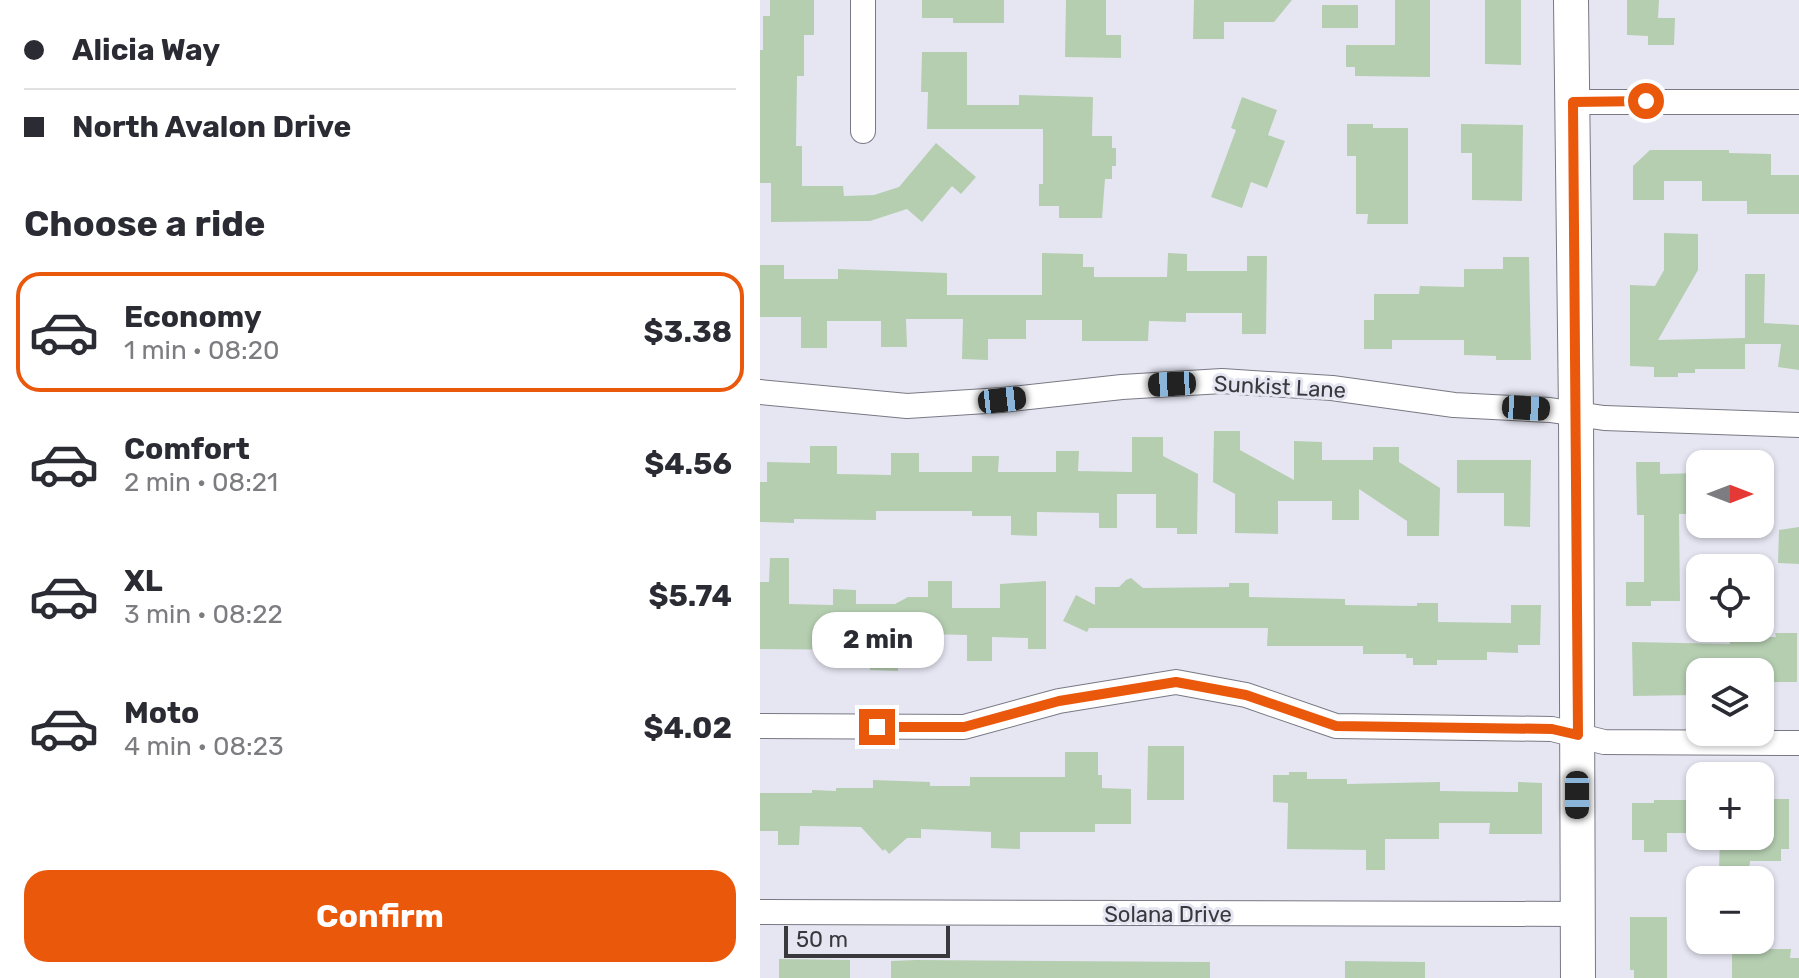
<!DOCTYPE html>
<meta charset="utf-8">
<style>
body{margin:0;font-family:Rubik,sans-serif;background:#f7f7f7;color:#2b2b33;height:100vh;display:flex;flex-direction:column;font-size:30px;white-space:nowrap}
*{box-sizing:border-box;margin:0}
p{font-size:26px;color:#7c7c81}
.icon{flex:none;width:44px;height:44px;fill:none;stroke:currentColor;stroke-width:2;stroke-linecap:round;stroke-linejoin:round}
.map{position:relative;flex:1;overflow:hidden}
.side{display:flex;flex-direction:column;background:#fff;width:760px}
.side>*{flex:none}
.hud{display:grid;align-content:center;height:176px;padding:0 24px;background:#fff}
.needle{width:52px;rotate:90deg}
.buttons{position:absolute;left:926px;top:450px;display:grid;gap:16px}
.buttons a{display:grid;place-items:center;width:88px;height:88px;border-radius:16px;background:#fff;box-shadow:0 2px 6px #0004;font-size:40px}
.scale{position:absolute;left:24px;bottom:20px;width:166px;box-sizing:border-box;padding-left:8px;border:4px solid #38383d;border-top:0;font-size:22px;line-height:28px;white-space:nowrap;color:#38383d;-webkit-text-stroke:6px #e6e6f3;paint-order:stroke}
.end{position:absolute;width:36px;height:36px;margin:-18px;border:10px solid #ea580c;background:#fff;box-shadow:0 0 0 4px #fff}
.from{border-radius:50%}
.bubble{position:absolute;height:56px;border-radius:24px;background:#fff;box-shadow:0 2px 6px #0004;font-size:26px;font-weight:700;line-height:56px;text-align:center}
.car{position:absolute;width:24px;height:48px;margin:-24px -12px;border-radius:10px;box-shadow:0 0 6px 2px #0007;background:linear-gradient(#222 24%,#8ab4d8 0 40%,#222 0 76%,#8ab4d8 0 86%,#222 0)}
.hud b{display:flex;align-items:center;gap:28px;height:76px;font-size:30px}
.hud b+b{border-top:2px solid #e1e1e2}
.hud i{width:20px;height:20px;background:#2b2b33}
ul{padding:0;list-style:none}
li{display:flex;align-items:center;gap:24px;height:120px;margin:0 16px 12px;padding:0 8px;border:4px solid transparent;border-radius:24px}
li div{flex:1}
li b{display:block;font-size:30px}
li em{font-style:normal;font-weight:700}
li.current{border-color:#ea580c}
li>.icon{width:72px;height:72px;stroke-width:1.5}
h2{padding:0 24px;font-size:36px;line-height:96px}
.action{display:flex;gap:16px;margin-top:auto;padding:16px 24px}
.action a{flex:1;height:92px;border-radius:24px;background:#ea580c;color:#fff;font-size:32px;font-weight:700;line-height:92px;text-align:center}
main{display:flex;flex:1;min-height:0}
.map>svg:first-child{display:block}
.building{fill:#b5ceb0}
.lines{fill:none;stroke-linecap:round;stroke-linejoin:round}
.street-casing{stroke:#797985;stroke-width:26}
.secondary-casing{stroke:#797985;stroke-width:36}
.street{stroke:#fff;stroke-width:24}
.secondary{stroke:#fff;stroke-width:34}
.route{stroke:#ea580c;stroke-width:10}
.labels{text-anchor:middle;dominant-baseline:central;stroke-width:6;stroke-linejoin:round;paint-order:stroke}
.street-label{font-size:22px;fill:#38383d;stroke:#e6e6f3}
</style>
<main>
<section class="side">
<div class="hud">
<b><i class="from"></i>Alicia Way</b>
<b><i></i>North Avalon Drive</b>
</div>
<h2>Choose a ride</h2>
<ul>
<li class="current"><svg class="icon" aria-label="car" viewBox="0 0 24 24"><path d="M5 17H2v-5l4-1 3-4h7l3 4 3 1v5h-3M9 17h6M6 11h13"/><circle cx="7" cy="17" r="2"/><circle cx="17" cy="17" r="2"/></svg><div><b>Economy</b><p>1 min · 08:20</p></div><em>$3.38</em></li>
<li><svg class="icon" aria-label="car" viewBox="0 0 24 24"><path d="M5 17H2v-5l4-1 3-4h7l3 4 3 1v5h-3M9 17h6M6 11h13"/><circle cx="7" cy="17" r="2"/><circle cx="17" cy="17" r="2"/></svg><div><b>Comfort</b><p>2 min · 08:21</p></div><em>$4.56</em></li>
<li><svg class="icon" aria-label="car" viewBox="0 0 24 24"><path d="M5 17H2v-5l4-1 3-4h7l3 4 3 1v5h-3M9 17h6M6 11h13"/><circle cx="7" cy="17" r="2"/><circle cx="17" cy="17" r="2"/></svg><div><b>XL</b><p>3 min · 08:22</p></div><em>$5.74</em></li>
<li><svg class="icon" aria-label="car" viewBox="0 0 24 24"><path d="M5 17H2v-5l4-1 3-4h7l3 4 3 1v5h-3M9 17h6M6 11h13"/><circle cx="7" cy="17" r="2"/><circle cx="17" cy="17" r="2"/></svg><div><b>Moto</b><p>4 min · 08:23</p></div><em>$4.02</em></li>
</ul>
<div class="action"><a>Confirm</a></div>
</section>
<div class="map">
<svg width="1039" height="978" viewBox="0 0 1039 978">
<rect width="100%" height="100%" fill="#e6e6f3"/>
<g class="building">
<polygon points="10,0 54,0 54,35 44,35 44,76 37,76 36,146 42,146 42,186 83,186 84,196 114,195 139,187 176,143 216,177 201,194 192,186 162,222 147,209 110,221 11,222 11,183 0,183 0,50 3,50 3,16 10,16"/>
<polygon points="162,0 244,0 244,23 193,23 193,18 162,18"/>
<polygon points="306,0 346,0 346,35 361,35 361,58 305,57"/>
<polygon points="434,0 532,0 514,22 464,22 464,39 433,39"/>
<polygon points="635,0 670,0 670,77 595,76 595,67 586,67 586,45 635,45"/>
<polygon points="725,0 761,0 761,65 725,64"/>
<polygon points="867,0 899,0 898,18 915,18 914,45 888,45 888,36 867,35"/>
<rect x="562" y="5" width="36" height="23"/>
<polygon points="162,52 207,52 207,105 259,105 259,95 333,97 332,136 352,136 352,148 356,148 356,166 352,166 352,179 345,179 342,218 299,218 299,206 279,206 279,184 283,184 283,129 167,129 168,92 161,92"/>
<polygon points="482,97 517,110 508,135 525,141 507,188 491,182 482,208 451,197 476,130 471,128"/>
<polygon points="587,124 613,124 613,128 648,128 648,224 607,224 608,214 596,214 596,156 587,156"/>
<polygon points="701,124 763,125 762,201 712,200 712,153 701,153"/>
<polygon points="890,150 969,150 969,153 1011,154 1011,175 1039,175 1039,214 987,214 987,201 942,201 942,181 904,181 904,200 873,200 873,166"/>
<polygon points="904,233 938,234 938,270 898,340 985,338 985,274 1005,274 1004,323 1039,325 1039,370 1018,367 1021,344 985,344 985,369 935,369 935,373 918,373 918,377 894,377 894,367 870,366 870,285 895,286 904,270"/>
<polygon points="282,253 323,254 323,267 334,267 334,277 407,277 408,253 427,254 427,271 487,271 487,256 507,256 506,334 482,334 482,313 426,313 426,322 389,321 388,341 322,341 322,320 266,320 266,339 228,339 228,360 202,359 203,319 146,319 147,347 121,347 121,321 67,321 67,348 41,348 41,317 0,317 0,265 24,265 24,279 78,279 78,269 187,273 187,295 282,295"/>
<polygon points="743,257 769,257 771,360 736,360 736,356 704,355 704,340 632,340 632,349 604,349 604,320 614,320 614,294 659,294 660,286 704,287 704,269 743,269"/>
<polygon points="454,431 480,431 480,450 534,480 534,441 562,442 562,460 613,460 613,447 639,447 639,462 680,488 679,536 647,536 647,521 599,489 599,520 572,520 572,501 518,501 518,534 475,533 475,494 453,482"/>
<polygon points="372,437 403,437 403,456 438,474 437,534 417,534 417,528 396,528 396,494 357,494 357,528 339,528 339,513 277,512 277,536 251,535 251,516 212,516 212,511 116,511 116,520 34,519 34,523 0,522 0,482 7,482 7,462 50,463 50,446 77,446 77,474 131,475 131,453 159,453 159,472 212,472 212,456 239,456 238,472 296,472 296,451 319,451 318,471 372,472"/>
<polygon points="697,460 771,460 770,527 744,526 744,493 697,493"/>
<polygon points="876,462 900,462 900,474 940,473 940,514 919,514 920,601 891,601 891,606 866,606 866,582 884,582 884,515 877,515"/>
<polygon points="1039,527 1039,564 1018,563 1019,530"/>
<polygon points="10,558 29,558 29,604 73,605 73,589 96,590 96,604 135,604 148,597 168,597 168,581 192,581 192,608 240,608 240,584 286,581 286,649 268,649 268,638 232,637 232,661 207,661 207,635 168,634 138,649 138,671 110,670 110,650 0,649 0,582 9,582"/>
<polygon points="371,578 383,588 469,587 469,583 489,583 489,597 585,599 585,605 657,606 657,603 678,603 678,622 751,623 751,605 781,605 780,645 758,645 758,653 727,652 727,660 677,660 677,665 653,665 653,658 646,658 646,654 603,654 603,646 507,646 508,628 329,628 327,632 303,621 316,595 335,605 335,587 359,587 366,580"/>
<polygon points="1015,633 1037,633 1037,682 1000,682 1000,672 934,672 934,695 873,696 872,642 970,644 970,637 1016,637"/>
<polygon points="388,746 424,746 424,800 387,800"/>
<polygon points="305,752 338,752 338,775 342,775 342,788 371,789 371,824 335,824 335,832 260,832 260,849 231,848 231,832 161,829 161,838 147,838 129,854 125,849 123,851 101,827 40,826 39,845 18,845 18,831 0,831 0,793 52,793 52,790 76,791 76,788 113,788 113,780 170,782 170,786 210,786 210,777 305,777"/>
<polygon points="529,772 547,772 547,779 587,779 587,784 680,782 680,791 758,792 758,782 782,783 782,834 729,834 730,823 679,823 679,839 625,839 625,870 606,870 606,850 527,849 528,803 513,802 513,775 529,775"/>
<polygon points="1000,799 1029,799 1029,849 1021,849 1021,861 990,861 989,870 959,870 960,836 1000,836"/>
<polygon points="894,800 940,800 940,833 907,833 907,852 884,852 884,840 872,840 872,803 894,803"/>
<polygon points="870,917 907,917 907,978 874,978 874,970 870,970"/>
<polygon points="972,949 1031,949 1030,958 1039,958 1039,978 972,978"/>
<polygon points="19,959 90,960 90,978 19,978"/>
<polygon points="156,960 450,962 450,978 364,978 364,963 364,978 131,978 131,961"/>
<polygon points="585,961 665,962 665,978 585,978"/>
</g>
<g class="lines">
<defs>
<g id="street">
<polyline points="103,0 103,131"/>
<polyline points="813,102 1039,102"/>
<polyline points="0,392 147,406 242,400 362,387 462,381 572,388 694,405 790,410 844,418 1039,425"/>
<polyline points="0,726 204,727 299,701 416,682 486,695 576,726 792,729 844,742 1039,743"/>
<polyline points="0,912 817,914"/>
</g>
<polyline id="secondary" points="811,0 816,413 818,978"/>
</defs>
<use href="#street" class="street-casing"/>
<use href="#secondary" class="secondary-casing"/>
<use href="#street" class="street"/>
<use href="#secondary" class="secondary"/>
</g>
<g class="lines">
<polyline class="route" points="117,727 204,727 299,701 416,682 486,695 576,726 792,729 818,735 813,102 886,101"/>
</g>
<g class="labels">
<g class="street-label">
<text transform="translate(520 387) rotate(3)">Sunkist Lane</text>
<text x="408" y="914">Solana Drive</text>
</g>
</g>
</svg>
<div class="buttons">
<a><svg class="needle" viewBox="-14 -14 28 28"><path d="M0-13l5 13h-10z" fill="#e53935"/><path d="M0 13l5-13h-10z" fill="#7c7c81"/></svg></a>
<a><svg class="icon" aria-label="locate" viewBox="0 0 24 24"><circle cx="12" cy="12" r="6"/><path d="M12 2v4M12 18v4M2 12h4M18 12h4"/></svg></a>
<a><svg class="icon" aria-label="layers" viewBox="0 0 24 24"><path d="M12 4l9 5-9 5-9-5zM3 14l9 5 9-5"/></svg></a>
<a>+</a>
<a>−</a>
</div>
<div class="scale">50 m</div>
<i class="end from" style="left:886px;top:101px"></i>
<i class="end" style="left:117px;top:727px"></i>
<div class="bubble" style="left:52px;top:612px;width:132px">2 min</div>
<i class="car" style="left:412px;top:384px;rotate:267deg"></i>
<i class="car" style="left:242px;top:400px;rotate:84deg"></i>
<i class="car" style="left:766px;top:408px;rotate:93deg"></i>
<i class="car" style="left:817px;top:795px;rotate:180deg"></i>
</div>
</main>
